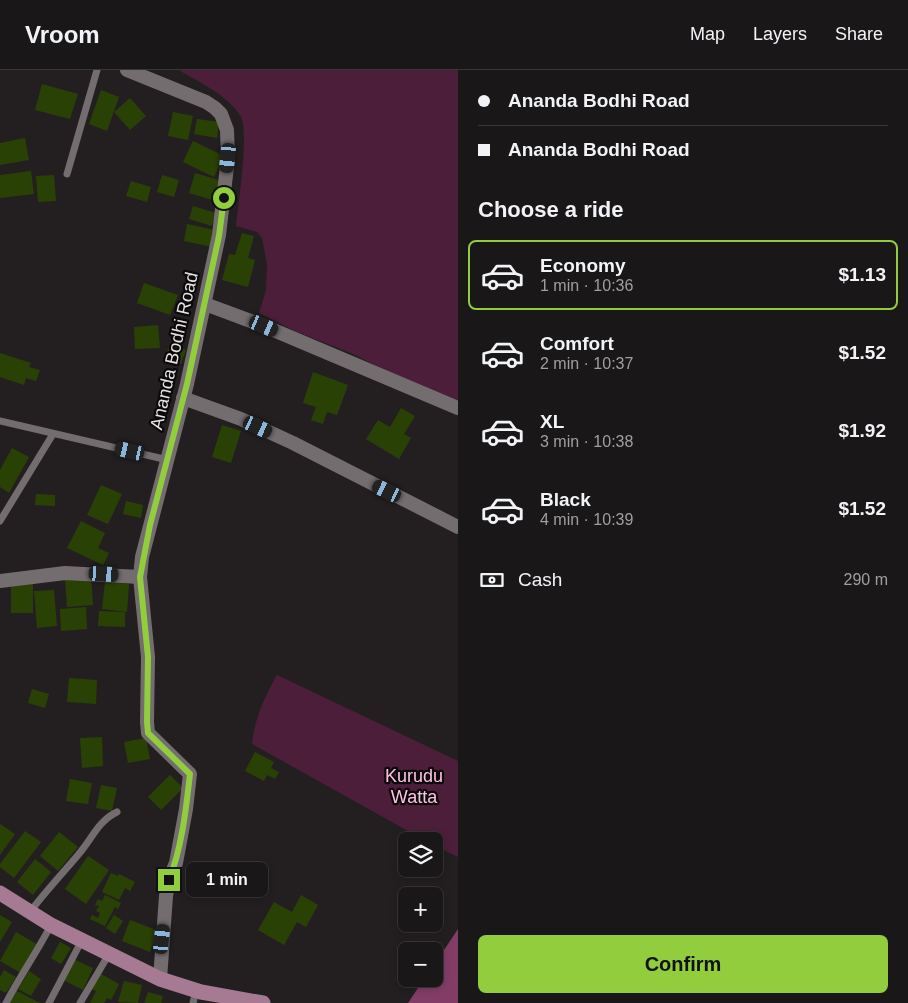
<!DOCTYPE html>
<meta charset="utf-8">
<style>
body{margin:0;font-family:Helvetica,sans-serif;background:#272426;color:#f1f3f6;height:100vh;display:flex;flex-direction:column;font-size:19px;white-space:nowrap}
*{box-sizing:border-box;margin:0}
p{font-size:16px;color:#9f9fa2}
.icon{flex:none;width:28px;height:28px;fill:none;stroke:currentColor;stroke-width:2;stroke-linecap:round;stroke-linejoin:round}
.map{position:relative;flex:1;overflow:hidden}
.drawer{display:flex;flex-direction:column;background:#1a1719;width:450px}
.drawer>*{flex:none}
.top-card{display:grid;align-content:center;height:110px;padding:0 20px;background:#1a1719}
.fabs{position:absolute;left:398px;top:762px;display:grid;gap:10px}
.fabs a{display:grid;place-items:center;width:45px;height:45px;border-radius:8px;background:#1a1719;box-shadow:0 2px 8px #0003,0 0 0 1px #383638;font-size:25px}
.end{position:absolute;width:22px;height:22px;margin:-11px;border:6px solid #92cd3e;background:#111;box-shadow:0 0 0 2px #111}
.from{border-radius:50%}
.bubble{position:absolute;height:35px;border-radius:8px;background:#1a1719;box-shadow:0 2px 8px #0003,0 0 0 1px #383638;font-size:16px;font-weight:800;line-height:35px;text-align:center}
.car{position:absolute;width:15px;height:30px;margin:-15px -8px;border-radius:6px;box-shadow:0 0 4px 1px #0007;background:linear-gradient(#222 24%,#8ab4d8 0 40%,#222 0 76%,#8ab4d8 0 86%,#222 0)}
.top-card b{display:flex;align-items:center;gap:18px;height:48px;font-size:19px}
.top-card b+b{border-top:1px solid #383638}
.top-card i{width:12px;height:12px;background:#f1f3f6}
ul{padding:0;list-style:none}
li{display:flex;align-items:center;gap:15px;height:70px;margin:0 10px 8px;padding:0 10px;border:2px solid transparent;border-radius:8px}
li div{flex:1}
li b{display:block;font-size:19px}
li em{font-style:normal;font-weight:800}
li.selected{border-color:#92cd3e}
li>.icon{width:45px;height:45px;stroke-width:1.5}
h2{padding:0 20px;font-size:22px;line-height:60px}
.pay{display:flex;align-items:center;gap:12px;height:55px;padding:0 20px;font-size:19px}
.pay p{margin-inline-start:auto}
.primary-button{display:flex;gap:10px;margin-top:auto;padding:10px 20px}
.primary-button a{flex:1;height:58px;border-radius:8px;background:#92cd3e;color:#111;font-size:20px;font-weight:800;line-height:58px;text-align:center}
header{display:flex;align-items:center;gap:30px;box-sizing:border-box;height:70px;padding:0 25px;background:#1a1719;border-bottom:1px solid #383638}
header strong{font-size:24px}
nav{display:flex;gap:28px;margin-inline-start:auto;font-size:18px}
main{display:flex;flex:1;min-height:0}
.map>svg:first-child{display:block}
.green{fill:#4c1e3a}
.water{fill:#823d67}
.building{fill:#2a4105}
.lines{fill:none;stroke-linecap:round;stroke-linejoin:round}
.service{stroke:#736d70;stroke-width:7}
.minor{stroke:#736d70;stroke-width:14}
.primary{stroke:#a57a92;stroke-width:15}
.route{stroke:#92cd3e;stroke-width:6}
.labels{text-anchor:middle;dominant-baseline:central;stroke-width:4.5;stroke-linejoin:round;paint-order:stroke}
.street-label{font-size:18px;fill:#e5e2e4;stroke:#0b090a}
.park-label{font-size:18px;fill:#fec0e2;stroke:#0b090a}
</style>
<header>
<strong>Vroom</strong>
<nav><a>Map</a><a>Layers</a><a>Share</a></nav>
</header>
<main>
<div class="map">
<svg width="458" height="933" viewBox="0 0 458 933">
<rect width="100%" height="100%" fill="#231f21"/>
<g class="green">
<path d="M179,0H458V331L409,312L351,283L297,262L259,243L266,220L267,194L262,168L257,162L236,156C238,135 250,60 240,45C226,24 200,13 179,0Z"/>
<path d="M277,605L458,691V787L434,775V771H426L252,674C255,648 264,628 277,605Z"/>
</g>
<polygon class="water" points="458,859 458,933 408,933 424,909 434,909 434,895"/>
<g class="building">
<polygon points="42,14 78,24 70,49 35,40"/>
<polygon points="101,20 119,27 107,61 89,54"/>
<polygon points="130,28 146,46 130,60 114,42"/>
<polygon points="173,42 193,46 188,70 168,66"/>
<polygon points="197,49 219,52 217,68 194,64"/>
<polygon points="25,68 29,90 0,95 0,73"/>
<polygon points="193,71 224,86 214,107 183,92"/>
<polygon points="31,101 34,124 0,128 0,105"/>
<polygon points="195,103 222,111 216,131 189,123"/>
<polygon points="54,105 56,131 38,132 36,106"/>
<polygon points="162,105 179,110 174,127 157,122"/>
<polygon points="131,111 151,117 147,132 126,126"/>
<polygon points="193,136 216,143 212,156 189,149"/>
<polygon points="187,154 215,160 212,177 184,171"/>
<polygon points="242,163 254,166 248,188 255,190 248,217 222,210 229,184 235,185"/>
<polygon points="144,213 178,225 170,245 137,233"/>
<polygon points="158,255 160,278 135,279 134,257"/>
<polygon points="170,273 186,280 181,294 165,288"/>
<polygon points="0,283 31,293 29,297 40,300 36,311 26,308 24,315 0,307"/>
<polygon points="313,302 348,315 337,345 327,342 323,354 311,350 316,337 303,333"/>
<polygon points="401,338 415,346 404,364 411,368 399,389 366,369 378,350 390,357"/>
<polygon points="222,355 241,361 231,393 212,387"/>
<polygon points="12,378 29,387 9,423 0,417 0,400"/>
<polygon points="101,415 122,424 108,454 87,445"/>
<polygon points="36,424 55,425 55,436 35,435"/>
<polygon points="126,431 143,435 141,448 123,444"/>
<polygon points="81,451 105,463 98,478 109,483 103,495 67,478"/>
<polygon points="91,506 93,535 67,537 65,508"/>
<rect x="11" y="512" width="22" height="31"/>
<polygon points="105,512 129,514 127,542 102,539"/>
<polygon points="54,520 57,556 37,558 34,521"/>
<polygon points="86,537 87,559 61,561 60,539"/>
<polygon points="99,541 125,542 125,557 98,556"/>
<polygon points="69,608 97,610 96,634 67,632"/>
<polygon points="32,619 49,624 45,638 28,633"/>
<polygon points="102,667 103,696 82,698 80,668"/>
<polygon points="146,668 150,689 128,693 124,672"/>
<polygon points="255,682 274,692 271,698 279,702 275,709 267,705 264,711 245,701"/>
<polygon points="170,705 183,718 161,740 148,727"/>
<polygon points="70,709 92,713 88,734 66,731"/>
<polygon points="101,715 117,718 112,741 96,738"/>
<polygon points="0,754 15,764 0,785"/>
<polygon points="25,761 41,772 14,808 0,797 0,794"/>
<polygon points="59,762 78,777 58,801 40,786"/>
<polygon points="88,786 109,800 86,834 65,819"/>
<polygon points="35,789 51,802 33,825 17,812"/>
<polygon points="111,803 118,806 119,804 135,812 130,821 125,818 119,830 102,822"/>
<polygon points="105,825 121,833 118,839 115,837 105,856 90,849 92,845 98,848 100,843 96,841 99,836 95,835 98,829 102,831"/>
<polygon points="301,825 318,835 306,857 297,852 284,875 258,860 274,832 292,842"/>
<polygon points="0,845 12,852 0,872"/>
<polygon points="114,845 123,851 115,864 106,858"/>
<polygon points="130,850 159,861 150,882 122,871"/>
<polygon points="16,862 38,875 21,903 0,891"/>
<polygon points="60,872 71,878 61,894 51,888"/>
<polygon points="73,889 93,898 83,920 63,910"/>
<polygon points="4,900 16,907 6,923 0,920 0,907"/>
<polygon points="29,901 41,909 31,926 18,919"/>
<polygon points="101,904 119,914 111,930 107,928 104,933 90,933 96,921 92,919"/>
<polygon points="124,911 142,915 138,933 118,932"/>
<polygon points="15,920 40,933 8,933"/>
<polygon points="148,922 163,926 161,933 144,933"/>
</g>
<g class="lines">
<g class="service">
<polyline points="67,104 97,0"/>
<polyline points="0,351 168,390"/>
<polyline points="0,451 53,364"/>
<path d="M30,842C45,822 62,804 78,785C92,769 98,751 117,742"/>
<path d="M6,933C20,906 37,882 51,855"/>
<polyline points="49,933 82,870"/>
<polyline points="80,933 109,884"/>
<polyline points="193,933 196,920"/>
</g>
<g class="minor">
<polyline points="127,0 206,32 215,38 221,44 227,60 228,88 219,165 187,314 142,487 140,507 148,587 147,652 148,663 190,704 186,739 176,793 169,810 166,826 160,909"/>
<polyline points="205,234 264,256 458,338"/>
<polyline points="183,328 241,349 293,373 458,457"/>
<polyline points="0,511 65,503 140,507"/>
</g>
<polyline class="primary" points="0,823 51,855 160,909 201,922 263,933"/>
</g>
<g class="lines">
<path class="route" d="M169,810C182,777 186,739 190,704L148,663L147,652L148,587L140,507L150,455L187,314L219,166L224,128"/>
</g>
<g class="labels">
<g class="street-label">
<text transform="translate(174 281) rotate(-77)">Ananda Bodhi Road</text>
</g>
<g class="park-label">
<text x="414" y="706">Kurudu<tspan x="414" dy="21">Watta</tspan></text>
</g>
</g>
</svg>
<div class="fabs">
<a><svg class="icon" aria-label="layers" viewBox="0 0 24 24"><path d="M12 4l9 5-9 5-9-5zM3 14l9 5 9-5"/></svg></a>
<a>+</a>
<a>−</a>
</div>
<i class="end from" style="left:224px;top:128px"></i>
<i class="end" style="left:169px;top:810px"></i>
<div class="bubble" style="left:186px;top:792px;width:82px">1 min</div>
<i class="car" style="left:228px;top:88px;rotate:186deg"></i>
<i class="car" style="left:264px;top:256px;rotate:113deg"></i>
<i class="car" style="left:258px;top:357px;rotate:115deg"></i>
<i class="car" style="left:130px;top:381px;rotate:283deg"></i>
<i class="car" style="left:387px;top:421px;rotate:296deg"></i>
<i class="car" style="left:104px;top:504px;rotate:93deg"></i>
<i class="car" style="left:162px;top:869px;rotate:6deg"></i>
</div>
<section class="drawer">
<div class="top-card">
<b><i class="from"></i>Ananda Bodhi Road</b>
<b><i></i>Ananda Bodhi Road</b>
</div>
<h2>Choose a ride</h2>
<ul>
<li class="selected"><svg class="icon" aria-label="car" viewBox="0 0 24 24"><path d="M5 17H2v-5l4-1 3-4h7l3 4 3 1v5h-3M9 17h6M6 11h13"/><circle cx="7" cy="17" r="2"/><circle cx="17" cy="17" r="2"/></svg><div><b>Economy</b><p>1 min · 10:36</p></div><em>$1.13</em></li>
<li><svg class="icon" aria-label="car" viewBox="0 0 24 24"><path d="M5 17H2v-5l4-1 3-4h7l3 4 3 1v5h-3M9 17h6M6 11h13"/><circle cx="7" cy="17" r="2"/><circle cx="17" cy="17" r="2"/></svg><div><b>Comfort</b><p>2 min · 10:37</p></div><em>$1.52</em></li>
<li><svg class="icon" aria-label="car" viewBox="0 0 24 24"><path d="M5 17H2v-5l4-1 3-4h7l3 4 3 1v5h-3M9 17h6M6 11h13"/><circle cx="7" cy="17" r="2"/><circle cx="17" cy="17" r="2"/></svg><div><b>XL</b><p>3 min · 10:38</p></div><em>$1.92</em></li>
<li><svg class="icon" aria-label="car" viewBox="0 0 24 24"><path d="M5 17H2v-5l4-1 3-4h7l3 4 3 1v5h-3M9 17h6M6 11h13"/><circle cx="7" cy="17" r="2"/><circle cx="17" cy="17" r="2"/></svg><div><b>Black</b><p>4 min · 10:39</p></div><em>$1.52</em></li>
</ul>
<div class="pay"><svg class="icon" aria-label="cash" viewBox="0 0 24 24"><path d="M3 7h18v10H3z"/><circle cx="12" cy="12" r="2"/></svg>Cash<p>290 m</p></div>
<div class="primary-button"><a>Confirm</a></div>
</section>
</main>
